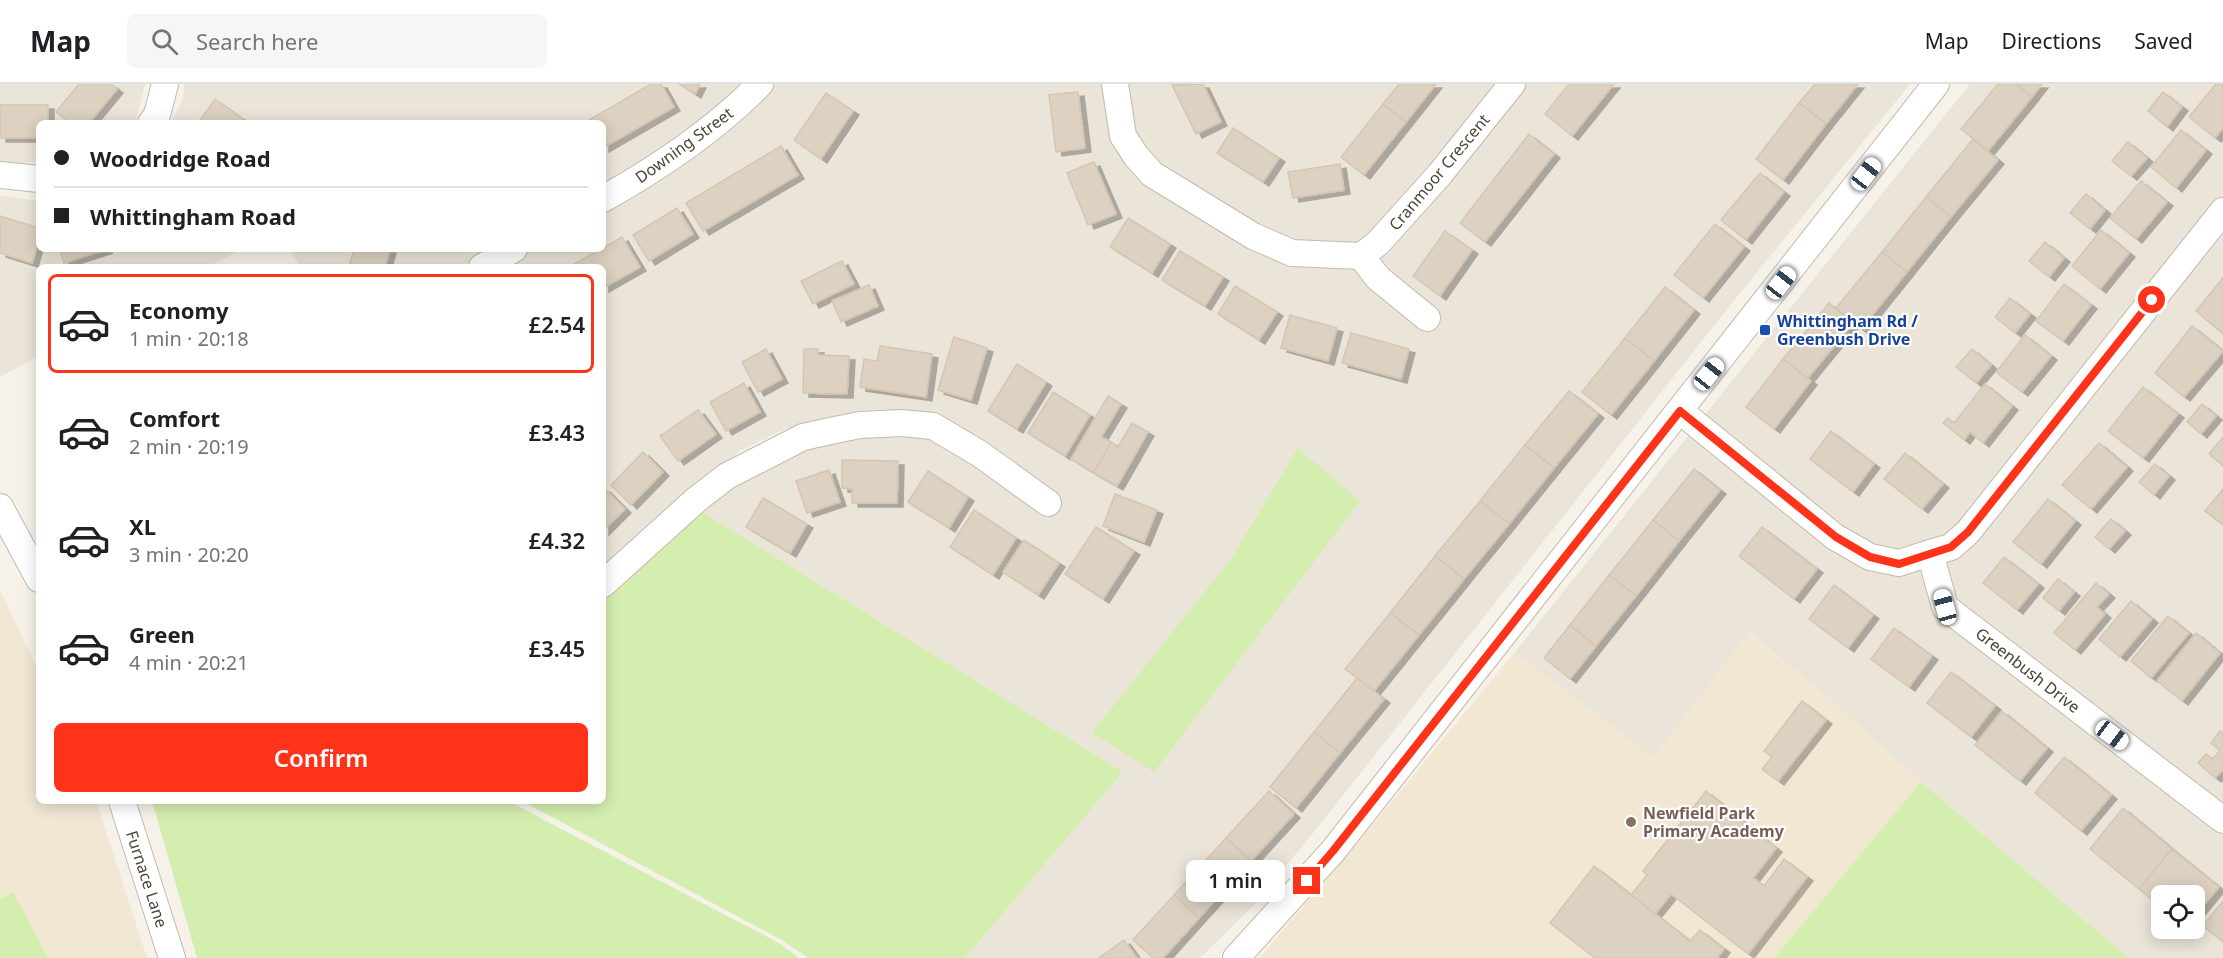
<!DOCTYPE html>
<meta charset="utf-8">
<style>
body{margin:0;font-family:"Noto Sans",sans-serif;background:#f6f6f6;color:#202124;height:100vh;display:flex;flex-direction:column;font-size:22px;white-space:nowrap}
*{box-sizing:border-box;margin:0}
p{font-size:20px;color:#757577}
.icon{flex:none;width:33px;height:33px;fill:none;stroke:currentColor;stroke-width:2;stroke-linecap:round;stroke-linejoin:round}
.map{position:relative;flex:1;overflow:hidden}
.sheet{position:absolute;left:36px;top:180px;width:570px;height:540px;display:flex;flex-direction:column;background:#fff;border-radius:9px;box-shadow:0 3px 15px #0003}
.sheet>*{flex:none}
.hud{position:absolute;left:36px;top:36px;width:570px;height:132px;border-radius:9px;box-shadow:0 3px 15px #0003;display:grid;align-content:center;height:132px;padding:0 18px;background:#fff}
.buttons{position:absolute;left:2151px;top:801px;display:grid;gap:12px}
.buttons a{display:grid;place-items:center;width:54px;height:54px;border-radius:9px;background:#fff;box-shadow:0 3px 15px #0003;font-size:30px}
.end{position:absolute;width:27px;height:27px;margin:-14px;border:8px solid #ff3319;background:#fff;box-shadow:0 0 0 3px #fff}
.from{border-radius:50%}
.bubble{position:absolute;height:42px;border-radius:9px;background:#fff;box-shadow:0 3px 15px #0003;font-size:20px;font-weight:600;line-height:42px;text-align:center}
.car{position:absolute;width:18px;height:36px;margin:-18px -9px;border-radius:8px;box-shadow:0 0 4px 2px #0007;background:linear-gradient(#fff 24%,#345 0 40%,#fff 0 76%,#345 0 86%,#fff 0)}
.hud b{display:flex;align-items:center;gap:21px;height:57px;font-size:22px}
.hud b+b{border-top:2px solid #e0e0e0}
.hud i{width:15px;height:15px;background:#202124}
ul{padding:10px 0 0;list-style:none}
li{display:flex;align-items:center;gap:18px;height:99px;margin:0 12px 9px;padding:0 6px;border:3px solid transparent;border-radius:9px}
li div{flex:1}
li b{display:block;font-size:22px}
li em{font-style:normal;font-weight:600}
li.current{border-color:#ff3319}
li>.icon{width:54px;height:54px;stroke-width:1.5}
.cta{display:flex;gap:12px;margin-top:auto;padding:12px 18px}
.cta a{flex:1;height:69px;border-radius:9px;background:#ff3319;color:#fff;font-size:24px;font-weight:600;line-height:69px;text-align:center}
header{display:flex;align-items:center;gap:36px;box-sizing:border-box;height:84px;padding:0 30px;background:#fff;border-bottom:2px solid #e0e0e0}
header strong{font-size:28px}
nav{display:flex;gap:33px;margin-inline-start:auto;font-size:21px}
.search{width:420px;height:54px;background:#f6f6f6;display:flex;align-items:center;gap:15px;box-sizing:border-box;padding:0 21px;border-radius:9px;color:#757577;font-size:22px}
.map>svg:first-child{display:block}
.residential{fill:#ebe4d8;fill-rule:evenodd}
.education{fill:#f1e7d3}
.green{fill:#d4eeb0}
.building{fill:#ddd1c1;stroke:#d5c6b1;stroke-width:1.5;filter:url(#shadow)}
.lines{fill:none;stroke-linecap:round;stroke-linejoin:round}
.minor-casing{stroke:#c3baac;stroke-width:28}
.minor{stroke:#fff;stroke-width:26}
.route{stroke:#ff3319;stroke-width:8}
.transit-dot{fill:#1a4fb4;stroke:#fff;stroke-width:2}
.education-dot{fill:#8d6e63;stroke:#fff;stroke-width:2}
.labels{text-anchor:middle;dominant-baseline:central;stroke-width:4.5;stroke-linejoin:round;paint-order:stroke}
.street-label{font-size:16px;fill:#4c4337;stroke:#fff}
.transit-label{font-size:16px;font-weight:bold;fill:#164399;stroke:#fff;text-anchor:start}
.education-label{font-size:16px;font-weight:bold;fill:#785e54;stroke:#fff;text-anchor:start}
</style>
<header>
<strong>Map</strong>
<div class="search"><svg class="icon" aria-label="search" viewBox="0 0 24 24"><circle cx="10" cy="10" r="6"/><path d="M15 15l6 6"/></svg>Search here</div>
<nav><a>Map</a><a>Directions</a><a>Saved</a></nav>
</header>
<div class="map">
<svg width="2223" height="874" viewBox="0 0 2223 874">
<defs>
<filter id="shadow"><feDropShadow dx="6" dy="4" stdDeviation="0" flood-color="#0004"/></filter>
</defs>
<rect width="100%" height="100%" fill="#f6f2ea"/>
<g class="residential">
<polygon points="0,0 145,0 136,36 133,39 39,39 39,78 8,80 0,78"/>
<polygon points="184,0 1910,0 1724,229 1310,753 1249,826 1200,874 965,874 1123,688 701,427 751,391 795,372 787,344 740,367 673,418 603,486 603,183 300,183 290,165 603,165 603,39 170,39 183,16"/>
<path d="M1970,0H2223V874H2129L1921,698L1835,620L1749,548L1653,674L1515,568ZM2162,812H2194V844H2162Z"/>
<polygon points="0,111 39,117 39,165 242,165 208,183 39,183 39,272 0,293"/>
</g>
<g class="education">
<polygon points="0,506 39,588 39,717 96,717 147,874 0,874"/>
<polygon points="1748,548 1835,620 1921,698 1774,874 1259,874 1343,777 1515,568 1653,674"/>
</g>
<g class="green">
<polygon points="1298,364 1360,417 1154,688 1092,649 1231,475"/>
<polygon points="701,427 1123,688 965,874 808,874 782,856 522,717 603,717 603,516"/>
<polygon points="1921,698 2129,874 1774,874"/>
<polygon points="152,717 508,717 779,859 799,874 197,874"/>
<polygon points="13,808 48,874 0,874 0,815"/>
</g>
<g class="building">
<polygon points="79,0 111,0 117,5 89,39 70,39 56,28"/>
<polygon points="651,0 661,0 674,23 603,64 603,39 584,39"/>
<polygon points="679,0 700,0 695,10"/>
<polygon points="1203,0 1221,38 1196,50 1172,1"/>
<polygon points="1399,0 1436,0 1406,38 1383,20"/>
<polygon points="1569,0 1614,0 1572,52 1545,30"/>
<polygon points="1815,0 1858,0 1826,40 1799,19"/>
<polygon points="1998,0 2016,0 2032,13 1988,67 1961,45"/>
<polygon points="2016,0 2042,0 2032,13"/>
<polygon points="2216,0 2223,0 2223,44 2215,54 2189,33"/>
<polygon points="1078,8 1085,64 1056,68 1049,11"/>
<polygon points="2163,8 2182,23 2167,43 2148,27"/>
<polygon points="826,9 853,27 821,75 794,56"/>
<polygon points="215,15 243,35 241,39 198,39"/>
<polygon points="1799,19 1826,40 1783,96 1756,75"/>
<polygon points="1383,20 1406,38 1364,91 1341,73"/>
<polygon points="0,21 48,21 48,39 39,39 39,54 0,54"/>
<polygon points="1233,44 1279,74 1263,98 1217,69"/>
<polygon points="2181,46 2206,66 2176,104 2151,83"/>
<polygon points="1529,50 1554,70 1485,158 1460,139"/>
<polygon points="1973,55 1998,76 1951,133 1926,113"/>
<polygon points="2128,58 2147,74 2131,92 2112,77"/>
<polygon points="781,62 798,91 703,147 686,119"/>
<polygon points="1094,78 1116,130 1088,141 1067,89"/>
<polygon points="1340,80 1344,106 1293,114 1288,88"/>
<polygon points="1760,89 1784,108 1746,156 1721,136"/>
<polygon points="2141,97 2167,118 2136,155 2110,134"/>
<polygon points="2086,110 2105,126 2090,145 2070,129"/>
<polygon points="1926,113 1951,133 1907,188 1882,168"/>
<polygon points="677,124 693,150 649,177 633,151"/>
<polygon points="0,132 39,144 39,155 32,179 0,169"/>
<polygon points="1128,134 1170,160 1152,189 1110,163"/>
<polygon points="1715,140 1744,163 1703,214 1674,191"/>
<polygon points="2101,146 2129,169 2100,205 2072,182"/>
<polygon points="1445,147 1472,166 1440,212 1413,192"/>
<polygon points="622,153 640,183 603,204 603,183 569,183"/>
<polygon points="2045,158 2064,174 2049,193 2029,177"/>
<polygon points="60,165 107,165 64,179"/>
<polygon points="354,165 390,165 385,183 349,183"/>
<polygon points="1180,167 1223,193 1205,222 1162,196"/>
<polygon points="1882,168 1907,188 1861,245 1836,224"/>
<polygon points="842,177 854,200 813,220 801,197"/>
<polygon points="2223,194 2223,250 2196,227"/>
<polygon points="2064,200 2091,221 2063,257 2036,237"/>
<polygon points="869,201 878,222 841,238 832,217"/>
<polygon points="1235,202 1277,228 1259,256 1218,230"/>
<polygon points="1665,203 1694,226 1654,277 1625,254"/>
<polygon points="2010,214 2030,230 2015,249 1995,233"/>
<polygon points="1829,219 1853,239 1807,295 1783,275"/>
<polygon points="1290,231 1337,244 1328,277 1281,264"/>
<polygon points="2192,242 2223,267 2184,313 2155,289"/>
<polygon points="1351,249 1409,265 1401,295 1342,279"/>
<polygon points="2025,251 2051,272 2022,308 1996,288"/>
<polygon points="954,253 987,264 971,316 938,306"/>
<polygon points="1625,254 1654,277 1611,331 1582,308"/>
<polygon points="880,262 932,270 926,313 860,303 864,275 877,277"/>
<polygon points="766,265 782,295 758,308 742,278"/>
<polygon points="804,265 818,265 818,271 849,272 847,310 803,309"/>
<polygon points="1972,265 1991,281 1976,299 1956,283"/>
<polygon points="1783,275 1811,297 1774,345 1746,323"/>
<polygon points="1017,280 1046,298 1017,345 988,327"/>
<polygon points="744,299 760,328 726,347 710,318"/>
<polygon points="1985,300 2012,322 1983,359 1970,348 1964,356 1943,339 1948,334 1954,339"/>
<polygon points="2143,303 2178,330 2143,374 2108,347"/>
<polygon points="1569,307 1598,330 1554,384 1525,361"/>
<polygon points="1053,308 1090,331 1065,372 1028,349"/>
<polygon points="1108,312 1121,320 1101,353 1111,358 1094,389 1071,375"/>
<polygon points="2202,320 2216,332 2201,350 2187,338"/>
<polygon points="698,326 716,350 678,377 660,352"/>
<polygon points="1132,339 1148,348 1117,402 1094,389 1111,358 1118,363"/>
<polygon points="1831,347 1874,380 1853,408 1810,375"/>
<polygon points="2223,353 2223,382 2209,370"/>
<polygon points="2099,359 2127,383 2091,425 2062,401"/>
<polygon points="1525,361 1554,384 1509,440 1480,417"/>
<polygon points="643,368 663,388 631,421 611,401"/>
<polygon points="1905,369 1943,400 1922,425 1884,395"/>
<polygon points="842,376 898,377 897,419 852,419 852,405 842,404"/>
<polygon points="2155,380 2169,392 2154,411 2139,398"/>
<polygon points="1694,385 1720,406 1679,457 1653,436"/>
<polygon points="829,386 840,418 807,429 796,397"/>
<polygon points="928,387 968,413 949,444 908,418"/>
<polygon points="604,404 625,425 603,447 603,405"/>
<polygon points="2223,405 2223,441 2205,427"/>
<polygon points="1115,410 1157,426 1144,458 1103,442"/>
<polygon points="763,414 807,440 790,469 746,443"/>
<polygon points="2048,415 2075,437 2041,480 2013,458"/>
<polygon points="1480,417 1509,440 1464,495 1435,472"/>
<polygon points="974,426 1016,454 993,491 950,463"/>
<polygon points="2111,435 2125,447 2109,465 2095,453"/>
<polygon points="1653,436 1679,457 1636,512 1609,491"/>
<polygon points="1096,443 1134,467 1103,515 1065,490"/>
<polygon points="1762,443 1817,485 1794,515 1739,472"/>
<polygon points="1024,456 1059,479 1038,511 1003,488"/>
<polygon points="1435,472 1464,495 1419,551 1390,529"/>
<polygon points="2004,473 2038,500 2017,526 1983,499"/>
<polygon points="1609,491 1636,512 1596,562 1570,541"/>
<polygon points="2058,495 2074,508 2059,527 2043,514"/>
<polygon points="2096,499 2109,510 2097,523 2105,530 2075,566 2054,549"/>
<polygon points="1834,501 1873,531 1848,564 1809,535"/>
<polygon points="2131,517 2152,535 2120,573 2099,555"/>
<polygon points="1390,529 1419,551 1374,607 1345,585"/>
<polygon points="2168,532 2189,549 2151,594 2131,577"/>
<polygon points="1570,541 1596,562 1570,595 1544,574"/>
<polygon points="1894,544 1932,572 1909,603 1871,575"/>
<polygon points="2196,549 2220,569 2182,617 2157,597"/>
<polygon points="1951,588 1995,622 1971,653 1927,619"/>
<polygon points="1357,594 1384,615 1340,669 1314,648"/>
<polygon points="1802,617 1826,636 1778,697 1762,685 1772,673 1764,667"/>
<polygon points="2002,627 2047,664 2020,697 1975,661"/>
<polygon points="2220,647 2223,650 2223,686 2215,694 2198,679 2206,670 2213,675 2220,666 2211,659"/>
<polygon points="1314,648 1340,669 1296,724 1270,703"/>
<polygon points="2064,673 2111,711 2081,747 2035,709"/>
<polygon points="1269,707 1294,730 1251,777 1226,754"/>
<polygon points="1706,707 1776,764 1753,794 1764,802 1784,775 1807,793 1748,870 1671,810 1655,830 1631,811 1647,791 1643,787"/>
<polygon points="2123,724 2172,765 2139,805 2090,765"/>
<polygon points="1226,754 1251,777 1199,834 1174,811"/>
<polygon points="2172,765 2219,803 2194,833 2194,812 2162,812 2162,824 2139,805"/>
<polygon points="1594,782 1690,857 1700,846 1724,865 1717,874 1595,874 1550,839"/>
<polygon points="1174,811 1199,834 1163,874 1153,874 1133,856"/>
<polygon points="2223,817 2223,858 2203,842"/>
<polygon points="1124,856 1137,874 1099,874"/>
</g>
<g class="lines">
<defs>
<g id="minor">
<polyline points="1115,0 1123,52 1136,72 1152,90 1253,152 1292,169 1361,172 1378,159 1440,90 1512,0"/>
<polyline points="151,39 157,31 165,0"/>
<polyline points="0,91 39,95"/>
<path d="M603,115C660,83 714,47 760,0"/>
<polyline points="1361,172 1378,194 1427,234"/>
<polyline points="482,183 514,165"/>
<polyline points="1680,327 1835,453 1870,473 1899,479 1930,469 1945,523 2223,736"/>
<polyline points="0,423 39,495"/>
<polyline points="1930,469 1951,463 1968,448 2223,127"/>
<polyline points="603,500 697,415 727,392 803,353 835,346 860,341 901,339 933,342 980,370 1048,419"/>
<polyline points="122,717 172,874"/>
<polyline points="1236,874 1333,767 1936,0"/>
</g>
</defs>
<use href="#minor" class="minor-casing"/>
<use href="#minor" class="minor"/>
</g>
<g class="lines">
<polyline class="route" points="1307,797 1333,767 1680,327 1836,453 1870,473 1899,480 1951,463 1968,448 2152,216"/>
</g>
<rect class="transit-dot" x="1759" y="240" width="12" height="12" rx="3"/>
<circle class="education-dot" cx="1631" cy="738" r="6"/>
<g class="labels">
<g class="street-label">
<text transform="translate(684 61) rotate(-36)">Downing Street</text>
<text transform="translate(1439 88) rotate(-50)">Cranmoor Crescent</text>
<text transform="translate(2028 586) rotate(38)">Greenbush Drive</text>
<text transform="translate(147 795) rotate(72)">Furnace Lane</text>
</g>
<g class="transit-label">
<text x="1777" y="237">Whittingham Rd /<tspan x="1777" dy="18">Greenbush Drive</tspan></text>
</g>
<g class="education-label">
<text x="1643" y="729">Newfield Park<tspan x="1643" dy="18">Primary Academy</tspan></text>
</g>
</g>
</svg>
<div class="buttons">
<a><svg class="icon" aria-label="locate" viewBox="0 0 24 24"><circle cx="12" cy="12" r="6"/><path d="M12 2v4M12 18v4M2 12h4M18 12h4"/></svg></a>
</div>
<i class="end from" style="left:2152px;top:216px"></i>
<i class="end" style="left:1307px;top:797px"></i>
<div class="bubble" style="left:1186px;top:776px;width:99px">1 min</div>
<i class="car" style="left:1866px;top:90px;rotate:38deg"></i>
<i class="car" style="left:1781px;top:199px;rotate:38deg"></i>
<i class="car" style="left:1709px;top:290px;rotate:39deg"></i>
<i class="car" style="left:1945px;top:523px;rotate:345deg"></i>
<i class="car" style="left:2112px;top:651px;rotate:127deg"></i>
<div class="hud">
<b><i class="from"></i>Woodridge Road</b>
<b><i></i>Whittingham Road</b>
</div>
<section class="sheet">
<ul>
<li class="current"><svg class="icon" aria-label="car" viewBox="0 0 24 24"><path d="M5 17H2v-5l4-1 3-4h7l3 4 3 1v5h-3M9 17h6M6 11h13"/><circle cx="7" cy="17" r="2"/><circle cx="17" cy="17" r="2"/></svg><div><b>Economy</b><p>1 min · 20:18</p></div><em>£2.54</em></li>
<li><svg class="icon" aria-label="car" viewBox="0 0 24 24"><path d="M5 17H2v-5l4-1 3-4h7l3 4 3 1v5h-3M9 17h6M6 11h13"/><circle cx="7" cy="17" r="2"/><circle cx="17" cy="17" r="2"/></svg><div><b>Comfort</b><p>2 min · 20:19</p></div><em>£3.43</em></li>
<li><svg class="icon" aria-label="car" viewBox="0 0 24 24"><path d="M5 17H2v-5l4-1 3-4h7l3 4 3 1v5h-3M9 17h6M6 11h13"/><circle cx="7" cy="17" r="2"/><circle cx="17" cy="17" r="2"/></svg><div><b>XL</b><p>3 min · 20:20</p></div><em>£4.32</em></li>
<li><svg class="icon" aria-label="car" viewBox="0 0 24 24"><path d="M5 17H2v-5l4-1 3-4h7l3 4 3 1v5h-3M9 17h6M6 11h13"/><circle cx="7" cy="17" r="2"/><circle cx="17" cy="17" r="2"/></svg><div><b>Green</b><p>4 min · 20:21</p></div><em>£3.45</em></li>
</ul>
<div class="cta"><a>Confirm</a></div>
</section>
</div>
